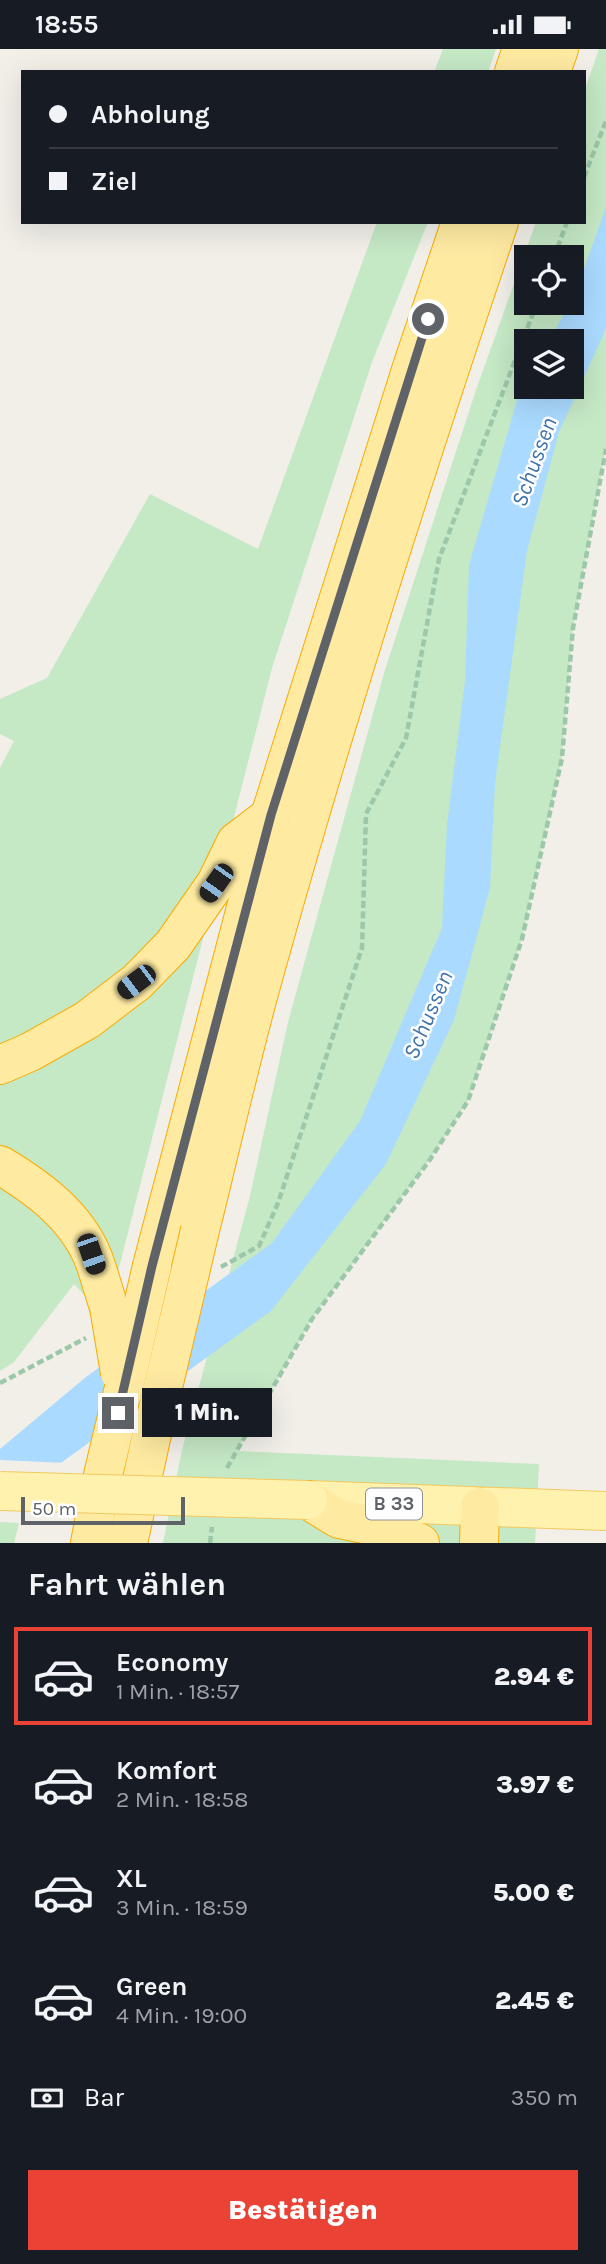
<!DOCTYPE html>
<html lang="de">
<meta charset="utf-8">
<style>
body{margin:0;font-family:Karla,sans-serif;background:#20242c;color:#f1f3f6;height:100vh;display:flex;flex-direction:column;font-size:26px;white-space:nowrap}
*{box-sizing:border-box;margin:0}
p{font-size:23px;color:#9ea1a6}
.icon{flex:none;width:38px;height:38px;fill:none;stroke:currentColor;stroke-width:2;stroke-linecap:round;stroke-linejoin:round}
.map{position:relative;height:1494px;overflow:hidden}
.drawer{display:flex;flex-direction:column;background:#171b24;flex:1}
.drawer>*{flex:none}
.hud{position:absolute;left:21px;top:21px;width:565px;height:154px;border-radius:0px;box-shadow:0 7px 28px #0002;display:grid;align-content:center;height:154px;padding:0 28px;background:#171b24}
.buttons{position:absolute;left:514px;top:196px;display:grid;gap:14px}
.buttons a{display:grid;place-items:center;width:70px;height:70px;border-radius:0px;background:#171b24;box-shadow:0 7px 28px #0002;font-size:35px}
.scale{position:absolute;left:21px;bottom:18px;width:164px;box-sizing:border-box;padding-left:7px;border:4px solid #5f6368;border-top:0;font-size:19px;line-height:24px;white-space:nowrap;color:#5f6368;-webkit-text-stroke:5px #fff;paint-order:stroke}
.end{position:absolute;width:32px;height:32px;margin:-16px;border:9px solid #5f6368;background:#fff;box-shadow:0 0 0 4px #fff}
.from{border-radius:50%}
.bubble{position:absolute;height:49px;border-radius:0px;background:#171b24;box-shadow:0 7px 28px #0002;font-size:23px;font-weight:800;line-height:49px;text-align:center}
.car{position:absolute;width:21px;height:42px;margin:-21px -10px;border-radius:9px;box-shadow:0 0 5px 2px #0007;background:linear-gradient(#222 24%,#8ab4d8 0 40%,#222 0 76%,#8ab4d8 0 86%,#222 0)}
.hud b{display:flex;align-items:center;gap:24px;height:66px;font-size:26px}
.hud b+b{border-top:2px solid #363941}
.hud i{width:18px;height:18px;background:#f1f3f6}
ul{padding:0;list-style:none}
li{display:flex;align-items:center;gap:21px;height:98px;margin:0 14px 10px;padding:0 14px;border:4px solid transparent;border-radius:0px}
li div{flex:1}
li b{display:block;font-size:26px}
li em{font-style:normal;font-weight:800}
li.current{border-color:#ea4335}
li>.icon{width:63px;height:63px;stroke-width:1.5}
h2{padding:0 28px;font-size:32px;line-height:84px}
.pay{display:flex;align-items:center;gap:18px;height:77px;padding:0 28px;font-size:26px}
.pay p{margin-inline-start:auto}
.cta{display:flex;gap:14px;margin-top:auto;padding:14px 28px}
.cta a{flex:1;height:80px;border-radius:0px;background:#ea4335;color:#fff;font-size:28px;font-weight:800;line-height:80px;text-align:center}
.status{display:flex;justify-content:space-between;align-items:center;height:49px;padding:0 35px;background:#171b24;direction:ltr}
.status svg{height:19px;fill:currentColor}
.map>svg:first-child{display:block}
.green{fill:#c5e8c5;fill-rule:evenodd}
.water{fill:#aadaff}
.pier{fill:#f1efe8}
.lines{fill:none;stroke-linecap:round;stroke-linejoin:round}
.primary-casing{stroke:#f2c960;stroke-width:40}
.trunk-casing{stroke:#f9ab00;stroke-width:40}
.path{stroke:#9cc7a9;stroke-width:4.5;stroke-dasharray:7 3.5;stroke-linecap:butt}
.primary{stroke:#fff2af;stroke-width:38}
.trunk{stroke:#feeaa1;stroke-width:38}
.primary-bridge-casing{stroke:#f2c960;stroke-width:40;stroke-linecap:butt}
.trunk-bridge-casing{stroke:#f9ab00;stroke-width:40;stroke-linecap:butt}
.primary-bridge{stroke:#fff2af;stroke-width:38}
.trunk-bridge{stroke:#feeaa1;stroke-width:38}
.route{stroke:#5f6368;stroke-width:9}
.labels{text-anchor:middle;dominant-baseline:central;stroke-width:5;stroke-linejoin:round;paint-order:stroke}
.shield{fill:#fff;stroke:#8f9295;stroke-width:2}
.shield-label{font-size:19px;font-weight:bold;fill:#5f6368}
.water-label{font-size:23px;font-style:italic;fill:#4174aa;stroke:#fff}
</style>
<div class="status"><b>18:55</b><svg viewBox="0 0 49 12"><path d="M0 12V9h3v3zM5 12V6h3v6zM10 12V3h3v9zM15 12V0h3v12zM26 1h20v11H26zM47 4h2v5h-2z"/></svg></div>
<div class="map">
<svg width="606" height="1494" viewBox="0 0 606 1494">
<rect width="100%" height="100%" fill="#f1efe8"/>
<g class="green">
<polygon points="443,0 496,0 488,23 434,23"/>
<path d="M599,0H606V400L573,579L562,709L522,890L468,1052L429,1112L312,1270L237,1402L539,1415L535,1494H163L182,1401L250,1147L288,973L385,621L476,341L536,173H584L585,40ZM527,208H572V254H527ZM527,292H572V338H527Z"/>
<polygon points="377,173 428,173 372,313 272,619 109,1258 91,1204 0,1116 0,719 14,692 0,685 0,650 47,629 150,445 258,500"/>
<polygon points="0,1132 13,1136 77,1206 87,1249 74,1235 14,1313 0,1322"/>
<polygon points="0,1473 19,1474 14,1494 0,1494"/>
</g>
<polygon class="water" points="606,158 606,280 559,383 527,502 495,734 490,839 454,971 386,1115 271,1262 0,1458 0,1400 86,1328 272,1194 360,1072 442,879 447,776 465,632 469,516 518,348 527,333 527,338 572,338 572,292 549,292 570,254 572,254"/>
<polygon class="pier" points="0,1411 67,1414 0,1462"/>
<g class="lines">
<defs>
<polyline id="primary" points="308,1451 606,1462"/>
<g id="trunk">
<polyline points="514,23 522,0"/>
<polyline points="551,23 559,0"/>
<polyline points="0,1016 30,1003 87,971 137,933 173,896 216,834 236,793 270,767"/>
<path d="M0,1116C37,1138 74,1165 92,1206C99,1223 103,1241 109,1258"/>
<path d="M200,1181C220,1101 238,1020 260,940C331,682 413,427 499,173"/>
<polyline points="152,1217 270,767 412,318 461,173"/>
<polyline points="308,1451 339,1470 388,1480 420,1494"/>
<polyline points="90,1494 103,1426 123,1343"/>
<polyline points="128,1494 152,1385"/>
<polyline points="479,1494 480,1458"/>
</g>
</defs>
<use href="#primary" class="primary-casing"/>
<use href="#trunk" class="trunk-casing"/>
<g class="path">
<polyline points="584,128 606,72"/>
<polyline points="554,208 567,173"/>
<polyline points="221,1218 259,1197 278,1154 362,899 366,765 406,689 439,510 537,254"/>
<polyline points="0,1334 86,1289"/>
<polyline points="227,1419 312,1270 429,1112 468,1052 522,890 562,709 573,579 606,400"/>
<polyline points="210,1494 212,1478"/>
</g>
<use href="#primary" class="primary"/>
<use href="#trunk" class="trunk"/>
<defs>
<polyline id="primary-bridge" points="0,1442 308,1451"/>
<g id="trunk-bridge">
<polyline points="109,1258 120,1324"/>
<polyline points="123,1343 152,1217"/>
<polyline points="152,1385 200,1181"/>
</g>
</defs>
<use href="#primary-bridge" class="primary-bridge-casing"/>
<use href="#trunk-bridge" class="trunk-bridge-casing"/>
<use href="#primary-bridge" class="primary-bridge"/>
<use href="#trunk-bridge" class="trunk-bridge"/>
</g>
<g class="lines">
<polyline class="route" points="118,1364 152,1217 271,766 428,270"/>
</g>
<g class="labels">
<rect class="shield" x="366" y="1439.5" width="56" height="31" rx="5"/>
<g class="shield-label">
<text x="394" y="1455">B 33</text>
</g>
<g class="water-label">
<text transform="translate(534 413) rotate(-70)">Schussen</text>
<text transform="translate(428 966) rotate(-67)">Schussen</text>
</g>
</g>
</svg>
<div class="buttons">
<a><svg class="icon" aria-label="locate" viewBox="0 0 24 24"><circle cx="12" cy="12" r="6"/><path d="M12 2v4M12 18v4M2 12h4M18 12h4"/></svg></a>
<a><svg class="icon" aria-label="layers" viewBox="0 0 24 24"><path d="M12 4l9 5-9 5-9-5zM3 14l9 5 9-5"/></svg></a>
</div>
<div class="scale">50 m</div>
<i class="end from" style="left:428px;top:270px"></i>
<i class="end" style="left:118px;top:1364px"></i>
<div class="bubble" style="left:142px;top:1339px;width:130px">1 Min.</div>
<i class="car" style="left:216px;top:834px;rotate:215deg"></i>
<i class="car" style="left:136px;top:933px;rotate:233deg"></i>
<i class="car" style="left:91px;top:1205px;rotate:161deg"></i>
<div class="hud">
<b><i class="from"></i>Abholung</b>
<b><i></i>Ziel</b>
</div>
</div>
<section class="drawer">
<h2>Fahrt wählen</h2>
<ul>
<li class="current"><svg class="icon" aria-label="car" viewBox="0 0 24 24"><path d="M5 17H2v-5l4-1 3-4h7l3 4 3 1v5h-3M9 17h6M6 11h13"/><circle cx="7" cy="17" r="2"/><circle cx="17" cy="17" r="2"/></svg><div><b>Economy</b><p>1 Min. · 18:57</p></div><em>2.94 €</em></li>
<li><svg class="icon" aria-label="car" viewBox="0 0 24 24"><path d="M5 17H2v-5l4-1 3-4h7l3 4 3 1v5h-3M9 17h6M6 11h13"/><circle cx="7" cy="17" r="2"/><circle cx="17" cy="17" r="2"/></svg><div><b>Komfort</b><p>2 Min. · 18:58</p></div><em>3.97 €</em></li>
<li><svg class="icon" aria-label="car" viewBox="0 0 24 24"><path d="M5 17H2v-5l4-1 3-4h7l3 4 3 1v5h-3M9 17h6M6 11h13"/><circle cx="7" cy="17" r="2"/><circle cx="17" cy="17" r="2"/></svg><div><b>XL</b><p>3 Min. · 18:59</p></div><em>5.00 €</em></li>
<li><svg class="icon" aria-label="car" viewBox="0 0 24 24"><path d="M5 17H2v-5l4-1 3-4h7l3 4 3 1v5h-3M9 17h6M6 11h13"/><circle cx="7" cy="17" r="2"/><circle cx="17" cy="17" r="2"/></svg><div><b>Green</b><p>4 Min. · 19:00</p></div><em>2.45 €</em></li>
</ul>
<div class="pay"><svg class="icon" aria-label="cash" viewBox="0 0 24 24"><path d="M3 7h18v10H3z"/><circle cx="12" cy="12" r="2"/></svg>Bar<p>350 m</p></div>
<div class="cta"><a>Bestätigen</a></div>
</section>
